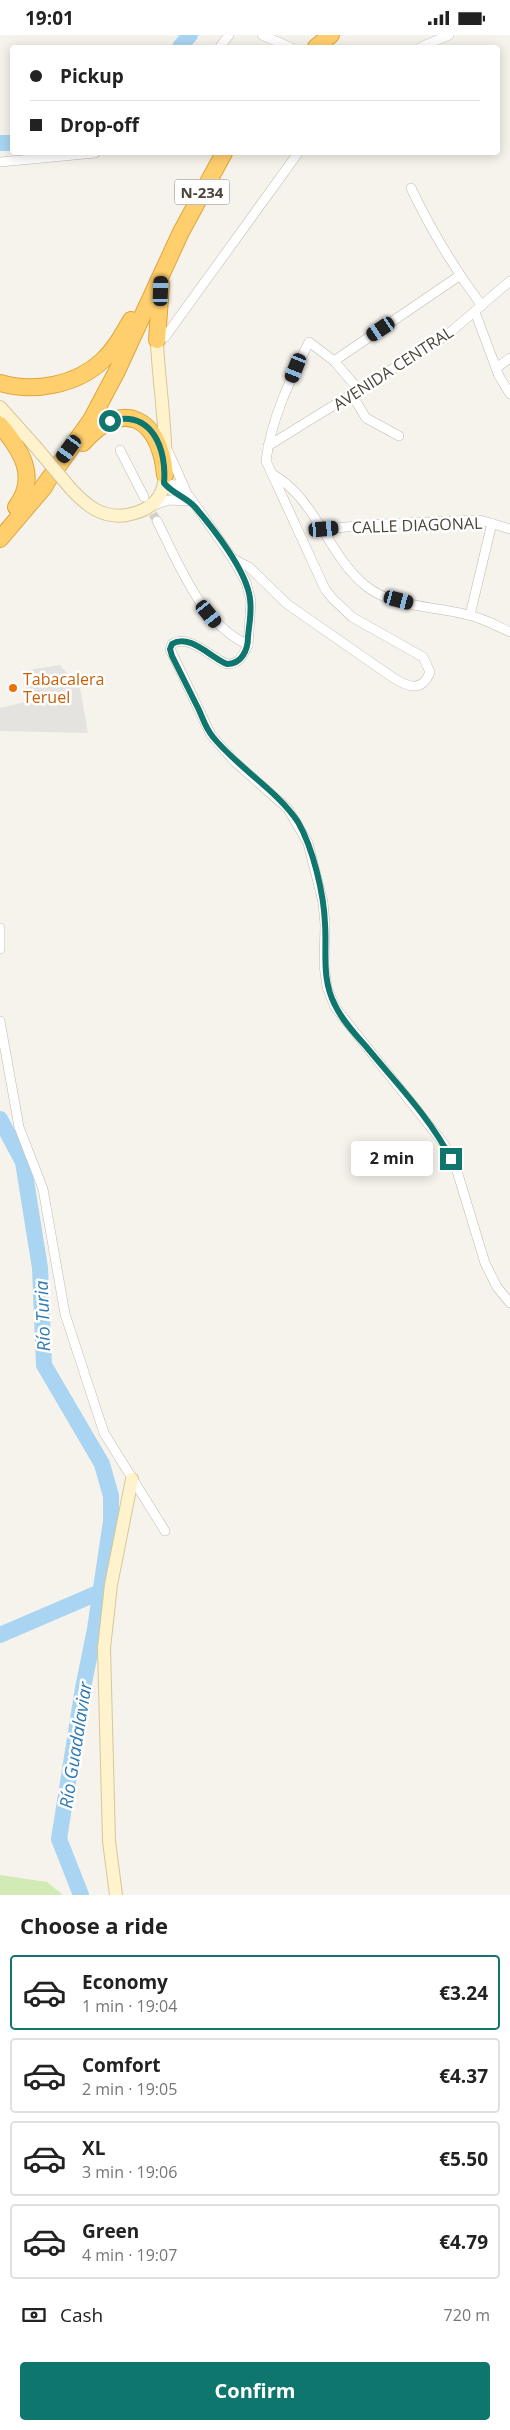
<!DOCTYPE html>
<meta charset="utf-8">
<style>
body{margin:0;font-family:"Open Sans",sans-serif;background:#f6f6f6;color:#222;height:100vh;display:flex;flex-direction:column;font-size:19px;white-space:nowrap}
*{box-sizing:border-box;margin:0}
p{font-size:16px;color:#767676}
.icon{flex:none;width:28px;height:28px;fill:none;stroke:currentColor;stroke-width:2;stroke-linecap:round;stroke-linejoin:round}
.map{position:relative;height:1860px;overflow:hidden}
.drawer{display:flex;flex-direction:column;background:#fff;flex:1}
.drawer>*{flex:none}
.banner{position:absolute;left:10px;top:10px;width:490px;height:110px;border-radius:5px;box-shadow:0 2px 12px #0003;display:grid;align-content:center;height:110px;padding:0 20px;background:#fff}
.end{position:absolute;width:22px;height:22px;margin:-11px;border:6px solid #0f766e;background:#fff;box-shadow:0 0 0 2px #fff}
.from{border-radius:50%}
.bubble{position:absolute;height:35px;border-radius:5px;background:#fff;box-shadow:0 2px 12px #0003;font-size:16px;font-weight:700;line-height:35px;text-align:center}
.car{position:absolute;width:15px;height:30px;margin:-15px -8px;border-radius:6px;box-shadow:0 0 4px 1px #0007;background:linear-gradient(#222 24%,#8ab4d8 0 40%,#222 0 76%,#8ab4d8 0 86%,#222 0)}
.banner b{display:flex;align-items:center;gap:18px;height:48px;font-size:19px}
.banner b+b{border-top:1px solid #e0e0e0}
.banner i{width:12px;height:12px;background:#222}
ul{padding:0;list-style:none}
li{display:flex;align-items:center;gap:15px;height:75px;margin:0 10px 8px;padding:0 10px;border:2px solid #e0e0e0;border-radius:5px}
li div{flex:1}
li b{display:block;font-size:19px}
li em{font-style:normal;font-weight:700}
li.active{border-color:#0f766e}
li>.icon{width:45px;height:45px;stroke-width:1.5}
h2{padding:0 20px;font-size:22px;line-height:60px}
.pay{display:flex;align-items:center;gap:12px;height:55px;padding:0 20px;font-size:19px}
.pay p{margin-inline-start:auto}
.action{display:flex;gap:10px;margin-top:auto;padding:10px 20px}
.action a{flex:1;height:58px;border-radius:5px;background:#0f766e;color:#fff;font-size:20px;font-weight:700;line-height:58px;text-align:center}
.status{display:flex;justify-content:space-between;align-items:center;height:35px;padding:0 25px;background:#fff;direction:ltr}
.status svg{height:14px;fill:currentColor}
.map>svg:first-child{display:block}
.green{fill:#d2eab5}
.parking{fill:#e5e3e0}
.lines{fill:none;stroke-linecap:round;stroke-linejoin:round}
.river{stroke:#a9d4f2;stroke-width:16}
.street-tunnel{stroke:#d4d0c8;stroke-width:9;stroke-dasharray:9 4.5;stroke-linecap:butt}
.street-casing{stroke:#c2bbae;stroke-width:10}
.secondary-casing{stroke:#d6c79b;stroke-width:14}
.highway-casing{stroke:#e0a43c;stroke-width:18}
.street{stroke:#fff;stroke-width:9}
.secondary{stroke:#fff3cd;stroke-width:12}
.highway{stroke:#ffcf6e;stroke-width:16}
.secondary-bridge-casing{stroke:#d6c79b;stroke-width:14;stroke-linecap:butt}
.secondary-bridge{stroke:#fff3cd;stroke-width:12}
.route{stroke:#0f766e;stroke-width:6}
.food-dot{fill:#e8710a;stroke:#fff;stroke-width:2}
.labels{text-anchor:middle;dominant-baseline:central;stroke-width:5;stroke-linejoin:round;paint-order:stroke}
.shield{fill:#fff;stroke:#817c74;stroke-width:1}
.shield-label{font-size:15px;font-weight:bold;fill:#4b4439}
.street-label{font-size:16px;fill:#4b4439;stroke:#fff}
.food-label{font-size:16px;fill:#c56008;stroke:#fff;text-anchor:start}
.water-label{font-size:18px;font-style:italic;fill:#2e7ab2;stroke:#fff}
</style>
<div class="status"><b>19:01</b><svg viewBox="0 0 49 12"><path d="M0 12V9h3v3zM5 12V6h3v6zM10 12V3h3v9zM15 12V0h3v12zM26 1h20v11H26zM47 4h2v5h-2z"/></svg></div>
<div class="map">
<svg width="510" height="1860" viewBox="0 0 510 1860">
<rect width="100%" height="100%" fill="#f6f3ec"/>
<polygon class="green" points="0,1840 47,1847 63,1860 0,1860"/>
<polygon class="parking" points="60,630 80,653 88,698 0,696 0,673 29,666 22,636"/>
<g class="lines">
<g class="river">
<polyline points="180,12 190,0"/>
<polyline points="0,108 12,108"/>
<polyline points="0,1084 23,1127 40,1233 44,1330 102,1429 111,1461 111,1486 95,1594 83,1653 59,1804 81,1860"/>
<polyline points="0,1600 100,1557"/>
</g>
<polyline class="street-tunnel" points="146,467 157,486"/>
<defs>
<g id="street">
<polyline points="262,0 290,12"/>
<polyline points="220,12 229,0"/>
<polyline points="421,12 449,0"/>
<polyline points="0,127 95,118"/>
<path d="M411,153C432,197 453,232 482,271"/>
<polyline points="475,277 499,341 510,359"/>
<polyline points="157,305 165,302 298,118"/>
<polyline points="334,326 459,241"/>
<polyline points="496,333 510,323"/>
<polyline points="352,360 366,383 399,401"/>
<polyline points="268,411 447,300 510,246"/>
<polyline points="120,415 144,462"/>
<polyline points="168,416 186,456"/>
<path d="M272,439C316,463 328,521 366,551C393,573 436,571 468,580C483,583 497,591 510,597"/>
<polyline points="164,449 184,465"/>
<polyline points="154,470 169,465 186,466"/>
<path d="M157,486C180,531 200,587 248,610L251,566L246,547L233,524L189,461L177,450L164,449"/>
<polyline points="324,494 381,489 480,485 510,494"/>
<path d="M233,524L249,532L287,569L392,642C407,652 422,658 430,637L423,622L352,582L332,563L325,554L266,426C271,384 290,345 309,307L334,326L359,355"/>
<polyline points="470,580 492,488"/>
<path d="M248,610C242,621 240,629 227,629C211,623 189,598 172,609L170,614L211,700L235,727L288,774L308,808L323,867L325,890L324,930L327,952L335,972L444,1109L457,1136L485,1228L497,1252L510,1268"/>
<polyline points="0,893 0,914"/>
<polyline points="0,986 19,1092 43,1154 65,1279 104,1398 165,1496"/>
</g>
<g id="secondary">
<polyline points="0,372 35,411"/>
<path d="M71,454C86,470 102,484 127,480C141,477 154,472 161,458C173,434 157,338 157,305"/>
<polyline points="116,1860 109,1806 104,1613 111,1550 132,1444"/>
</g>
<g id="highway">
<polyline points="316,12 331,0"/>
<polyline points="157,305 161,249"/>
<path d="M0,348C34,358 76,350 102,326C115,314 123,299 131,285"/>
<path d="M0,390C21,415 39,442 16,472"/>
<path d="M83,408C123,362 160,383 165,440"/>
<polyline points="38,459 91,385 117,336 181,197 224,118"/>
<polyline points="0,504 45,451"/>
</g>
</defs>
<use href="#street" class="street-casing"/>
<use href="#secondary" class="secondary-casing"/>
<use href="#highway" class="highway-casing"/>
<use href="#street" class="street"/>
<use href="#secondary" class="secondary"/>
<use href="#highway" class="highway"/>
<defs>
<polyline id="secondary-bridge" points="35,411 71,454"/>
</defs>
<use href="#secondary-bridge" class="secondary-bridge-casing"/>
<use href="#secondary-bridge" class="secondary-bridge"/>
</g>
<g class="lines">
<path class="route" d="M110,386C152,374 167,414 164,448C173,459 186,462 195,472C213,493 247,536 250,564C252,576 249,590 248,602C248,616 241,629 227,629C211,623 190,598 172,609L170,614L172,621C181,639 190,657 199,675C203,684 206,694 213,702C237,732 278,756 298,787C313,813 324,859 325,889C327,917 321,943 335,970C343,987 357,1001 369,1015C397,1049 431,1084 451,1124"/>
</g>
<circle class="food-dot" cx="13" cy="653" r="5"/>
<g class="labels">
<rect class="shield" x="174.5" y="144.5" width="55" height="25" rx="4"/>
<g class="shield-label">
<text x="202" y="157">N-234</text>
</g>
<g class="street-label">
<text transform="translate(393 333) rotate(-33)">AVENIDA CENTRAL</text>
<text transform="translate(417 490) rotate(-2)">CALLE DIAGONAL</text>
</g>
<g class="food-label">
<text x="23" y="644">Tabacalera<tspan x="23" dy="18">Teruel</tspan></text>
</g>
<g class="water-label">
<text transform="translate(42 1281) rotate(-92)">Río Turia</text>
<text transform="translate(75 1710) rotate(-81)">Río Guadalaviar</text>
</g>
</g>
</svg>
<i class="end from" style="left:110px;top:386px"></i>
<i class="end" style="left:451px;top:1124px"></i>
<div class="bubble" style="left:351px;top:1106px;width:82px">2 min</div>
<i class="car" style="left:161px;top:256px;rotate:2deg"></i>
<i class="car" style="left:381px;top:294px;rotate:236deg"></i>
<i class="car" style="left:296px;top:333px;rotate:202deg"></i>
<i class="car" style="left:69px;top:414px;rotate:216deg"></i>
<i class="car" style="left:324px;top:494px;rotate:85deg"></i>
<i class="car" style="left:399px;top:565px;rotate:105deg"></i>
<i class="car" style="left:209px;top:579px;rotate:141deg"></i>
<div class="banner">
<b><i class="from"></i>Pickup</b>
<b><i></i>Drop-off</b>
</div>
</div>
<section class="drawer">
<h2>Choose a ride</h2>
<ul>
<li class="active"><svg class="icon" aria-label="car" viewBox="0 0 24 24"><path d="M5 17H2v-5l4-1 3-4h7l3 4 3 1v5h-3M9 17h6M6 11h13"/><circle cx="7" cy="17" r="2"/><circle cx="17" cy="17" r="2"/></svg><div><b>Economy</b><p>1 min · 19:04</p></div><em>€3.24</em></li>
<li><svg class="icon" aria-label="car" viewBox="0 0 24 24"><path d="M5 17H2v-5l4-1 3-4h7l3 4 3 1v5h-3M9 17h6M6 11h13"/><circle cx="7" cy="17" r="2"/><circle cx="17" cy="17" r="2"/></svg><div><b>Comfort</b><p>2 min · 19:05</p></div><em>€4.37</em></li>
<li><svg class="icon" aria-label="car" viewBox="0 0 24 24"><path d="M5 17H2v-5l4-1 3-4h7l3 4 3 1v5h-3M9 17h6M6 11h13"/><circle cx="7" cy="17" r="2"/><circle cx="17" cy="17" r="2"/></svg><div><b>XL</b><p>3 min · 19:06</p></div><em>€5.50</em></li>
<li><svg class="icon" aria-label="car" viewBox="0 0 24 24"><path d="M5 17H2v-5l4-1 3-4h7l3 4 3 1v5h-3M9 17h6M6 11h13"/><circle cx="7" cy="17" r="2"/><circle cx="17" cy="17" r="2"/></svg><div><b>Green</b><p>4 min · 19:07</p></div><em>€4.79</em></li>
</ul>
<div class="pay"><svg class="icon" aria-label="cash" viewBox="0 0 24 24"><path d="M3 7h18v10H3z"/><circle cx="12" cy="12" r="2"/></svg>Cash<p>720 m</p></div>
<div class="action"><a>Confirm</a></div>
</section>
